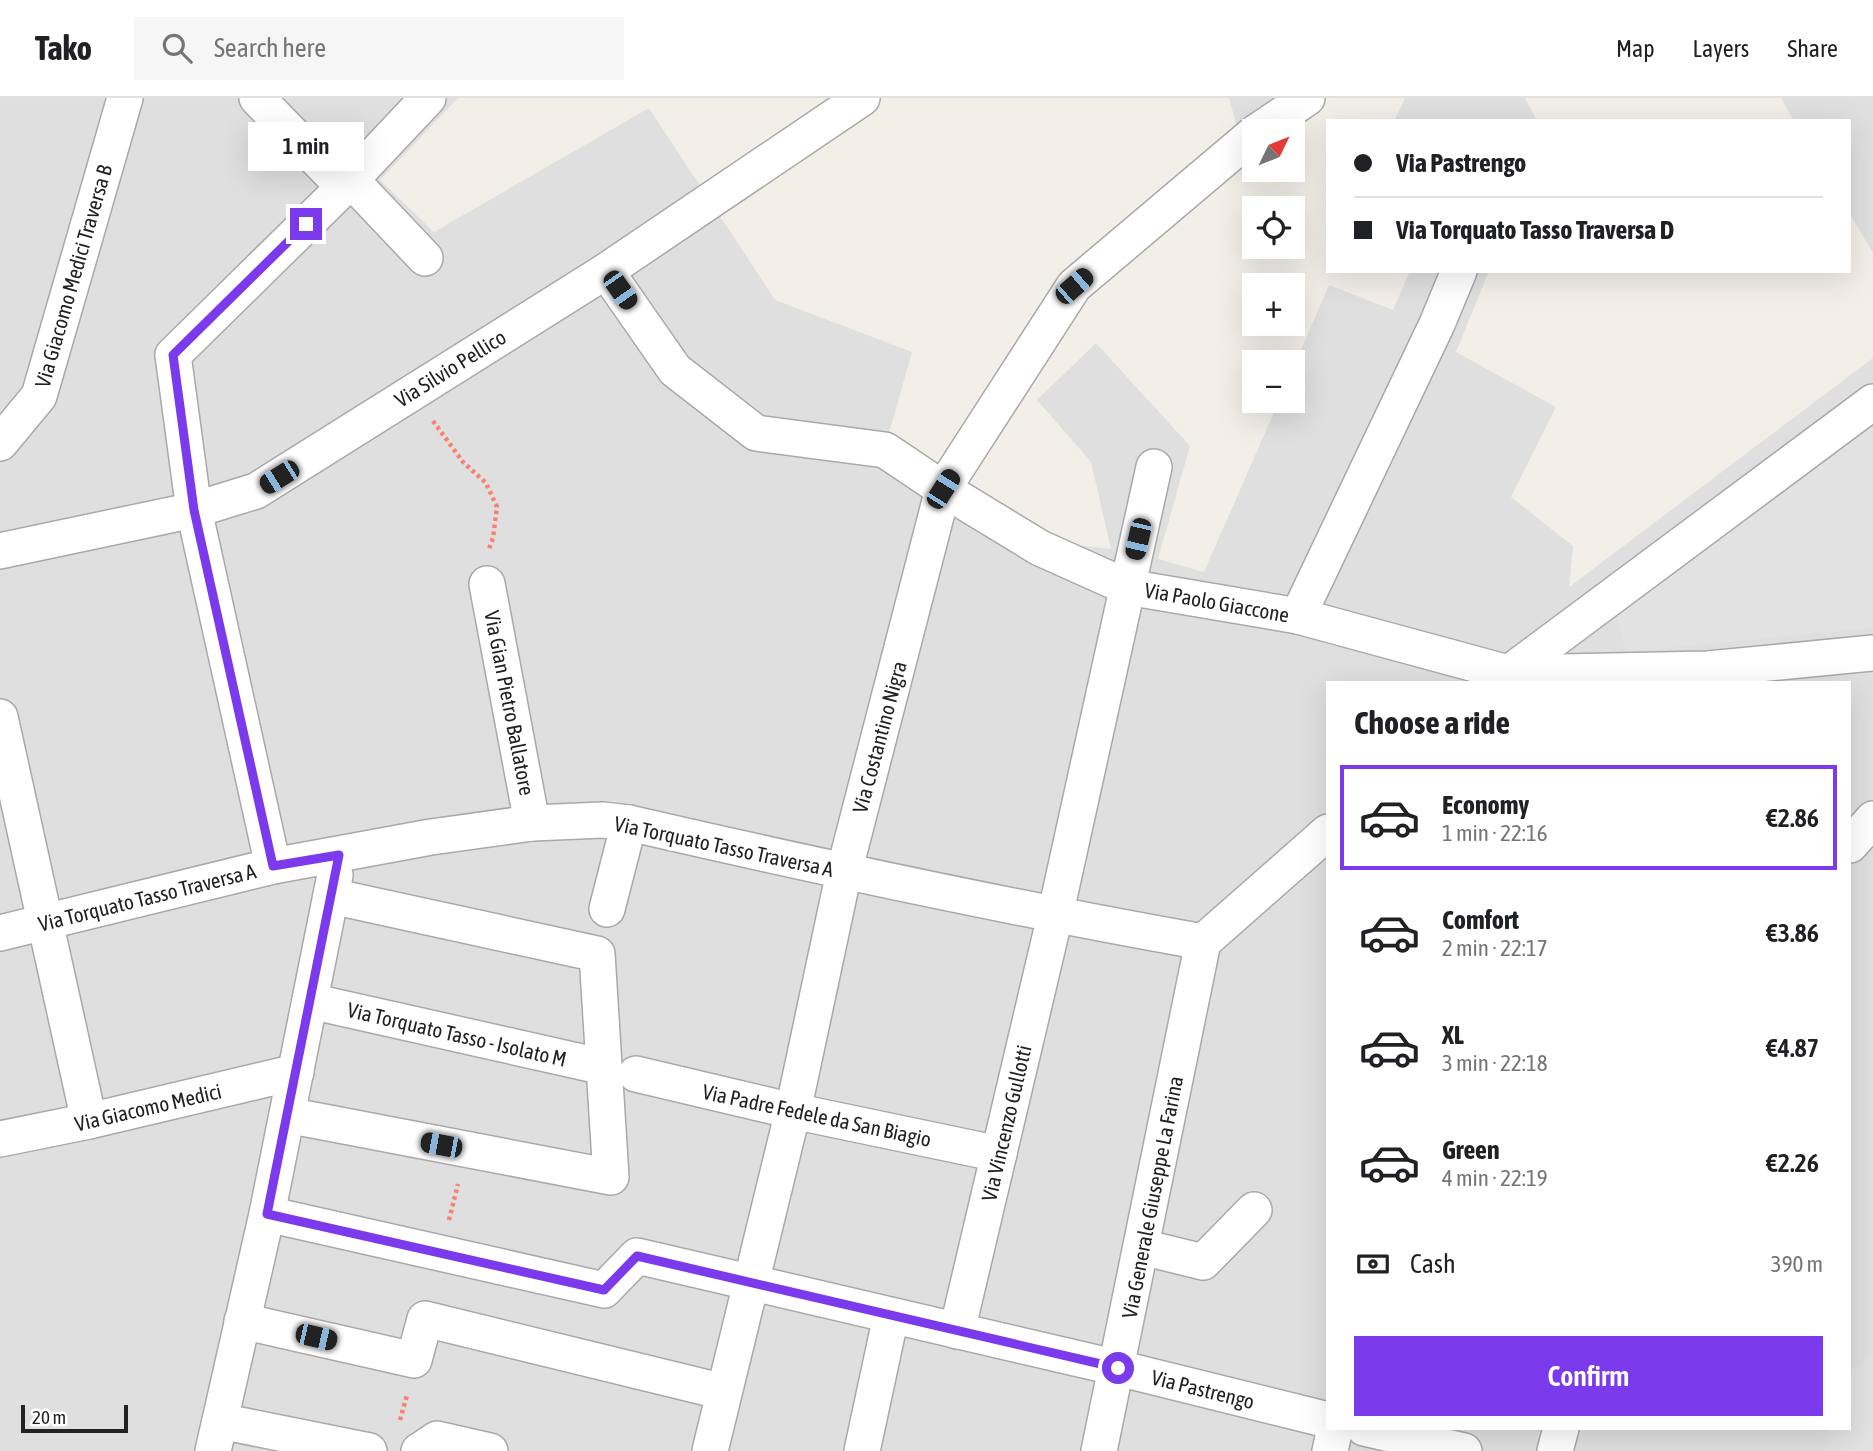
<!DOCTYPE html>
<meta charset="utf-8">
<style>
body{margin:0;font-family:"Asap Condensed",sans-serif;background:#f6f6f6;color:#202124;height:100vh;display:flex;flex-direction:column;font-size:26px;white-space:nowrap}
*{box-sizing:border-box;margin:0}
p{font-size:23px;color:#757577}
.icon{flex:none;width:38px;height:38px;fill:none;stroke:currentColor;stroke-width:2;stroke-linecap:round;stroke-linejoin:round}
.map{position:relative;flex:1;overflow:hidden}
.panel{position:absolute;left:1326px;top:583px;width:525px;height:749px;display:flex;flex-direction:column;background:#fff;border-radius:0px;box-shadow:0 7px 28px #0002}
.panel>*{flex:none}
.top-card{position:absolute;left:1326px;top:21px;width:525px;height:154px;border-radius:0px;box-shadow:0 7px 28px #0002;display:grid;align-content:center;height:154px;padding:0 28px;background:#fff}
.needle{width:46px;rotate:47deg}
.buttons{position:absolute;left:1242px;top:21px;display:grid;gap:14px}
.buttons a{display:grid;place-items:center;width:63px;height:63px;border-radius:0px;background:#fff;box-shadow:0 7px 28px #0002;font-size:35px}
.scale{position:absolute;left:21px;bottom:18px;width:107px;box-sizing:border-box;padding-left:7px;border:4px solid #222;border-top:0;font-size:19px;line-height:24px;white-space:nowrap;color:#222;-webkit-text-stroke:5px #fff;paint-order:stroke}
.end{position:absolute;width:32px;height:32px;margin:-16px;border:9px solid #7c3aed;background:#fff;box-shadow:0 0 0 4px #fff}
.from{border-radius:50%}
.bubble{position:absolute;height:49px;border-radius:0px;background:#fff;box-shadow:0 7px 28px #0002;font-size:23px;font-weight:600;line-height:49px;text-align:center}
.car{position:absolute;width:21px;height:42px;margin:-21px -10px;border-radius:9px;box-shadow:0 0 5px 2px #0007;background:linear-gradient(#222 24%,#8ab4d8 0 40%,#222 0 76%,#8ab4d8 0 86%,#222 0)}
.top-card b{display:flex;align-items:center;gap:24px;height:66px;font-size:26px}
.top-card b+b{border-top:2px solid #e0e0e0}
.top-card i{width:18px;height:18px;background:#202124}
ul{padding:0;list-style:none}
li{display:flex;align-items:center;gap:21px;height:105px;margin:0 14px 10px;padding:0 14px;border:4px solid transparent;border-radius:0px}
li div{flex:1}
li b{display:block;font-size:26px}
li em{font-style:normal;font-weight:600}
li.selected{border-color:#7c3aed}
li>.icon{width:63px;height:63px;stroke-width:1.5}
h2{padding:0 28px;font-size:32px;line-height:84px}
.pay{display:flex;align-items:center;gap:18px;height:77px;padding:0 28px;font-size:26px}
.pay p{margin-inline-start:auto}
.button{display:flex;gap:14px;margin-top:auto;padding:14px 28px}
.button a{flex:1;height:80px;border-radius:0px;background:#7c3aed;color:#fff;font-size:28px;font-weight:600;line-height:80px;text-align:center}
header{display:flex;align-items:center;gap:42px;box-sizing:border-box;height:98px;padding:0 35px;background:#fff;border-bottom:2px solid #e0e0e0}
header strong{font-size:33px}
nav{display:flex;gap:38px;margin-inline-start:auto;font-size:24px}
.search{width:490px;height:63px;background:#f6f6f6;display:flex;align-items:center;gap:18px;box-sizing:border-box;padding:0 24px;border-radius:0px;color:#757577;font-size:26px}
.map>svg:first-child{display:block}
.residential{fill:#e0dfdf;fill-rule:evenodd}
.parking{fill:#e2e2e2}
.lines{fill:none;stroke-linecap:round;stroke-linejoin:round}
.minor-casing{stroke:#a9a9a9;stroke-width:38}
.path{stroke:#fa8072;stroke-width:4.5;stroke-dasharray:3.5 3.5;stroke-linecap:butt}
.minor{stroke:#fff;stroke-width:35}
.route{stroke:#7c3aed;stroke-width:9}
.labels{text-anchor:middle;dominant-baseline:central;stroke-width:7;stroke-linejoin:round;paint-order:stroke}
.street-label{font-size:21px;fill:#222;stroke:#fff}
</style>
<header>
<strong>Tako</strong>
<div class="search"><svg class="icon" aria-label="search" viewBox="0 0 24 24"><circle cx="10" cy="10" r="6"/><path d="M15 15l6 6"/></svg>Search here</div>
<nav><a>Map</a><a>Layers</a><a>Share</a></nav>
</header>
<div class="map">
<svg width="1873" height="1353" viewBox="0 0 1873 1353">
<rect width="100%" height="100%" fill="#f2efe9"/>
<g class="residential">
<path d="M0,0H458L380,82L434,134L649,10L775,202L912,254L888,339L1050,444L1111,451L1091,364L1037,302L1096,245L1190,348L1158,461L1204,474L1279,303H1293V270L1329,187L1393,212L1410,173H1489L1456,254L1556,309L1511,399L1573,448L1569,489L1873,260V1353H0ZM1328,584H1850V1330H1328Z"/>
<polygon points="1229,0 1316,0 1243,50"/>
<polygon points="1405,0 1525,0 1537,23 1394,23"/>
<polygon points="1781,0 1873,0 1873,155 1850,116 1850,23 1794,23"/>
</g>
<g class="parking">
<polygon points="1873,321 1873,530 1626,554 1615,514"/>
<polygon points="1873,1253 1873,1353 1826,1353 1830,1330 1850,1330 1850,1276"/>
</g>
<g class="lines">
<defs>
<g id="minor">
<polyline points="257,0 344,89"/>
<polyline points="1258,33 1307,0"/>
<polyline points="351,82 425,160"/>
<polyline points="606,173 675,272 756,335 885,352 943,391 1040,450 1127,489 1298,518 1508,575 1708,571 1873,555"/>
<polyline points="0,345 39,298 125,0"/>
<polyline points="0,453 194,412 256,393 606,173 862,0"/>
<polyline points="487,486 532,725"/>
<polyline points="1298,518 1437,226 1459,173"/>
<polyline points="1505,578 1873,304"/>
<polyline points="0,619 89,1023"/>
<polyline points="1850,747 1873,721"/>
<polyline points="273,768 194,412 173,257 344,89 428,0"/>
<polyline points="607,811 629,725"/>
<path d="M0,835L273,768L431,739L532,725L603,722L629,725C820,769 1011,810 1203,844L1328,734"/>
<polyline points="310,903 604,969"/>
<polyline points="636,976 793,1013 999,1056"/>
<polyline points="287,1017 611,1079 597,856 331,798"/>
<polyline points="0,1041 89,1023 296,974"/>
<polyline points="267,1116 604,1192 637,1158 1118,1270 1328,1322"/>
<polyline points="1142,1149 1203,1164 1254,1112"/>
<polyline points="242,1223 414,1262 425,1221 724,1294"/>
<polyline points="957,1233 1055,818 1154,369"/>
<polyline points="220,1323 369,1353"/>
<polyline points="1364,1330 1464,1353"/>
<polyline points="213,1353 267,1116 335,777"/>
<polyline points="419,1353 437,1341 490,1353"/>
<polyline points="710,1353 793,1013 844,774 943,391 1074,188 1255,35"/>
<polyline points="862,1353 891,1218"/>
<polyline points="1099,1353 1203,844"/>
<polyline points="1330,1353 1335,1330"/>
<polyline points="1555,1353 1561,1330"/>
</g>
</defs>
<use href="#minor" class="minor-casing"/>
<g class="path">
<polyline points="433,323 463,364 486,385 497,409 493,440 489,451"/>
<polyline points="449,1122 458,1086"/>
<polyline points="400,1322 407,1297"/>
</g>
<use href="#minor" class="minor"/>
</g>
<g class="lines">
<polyline class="route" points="306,126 173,257 194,412 273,768 339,757 267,1116 604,1192 637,1158 1118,1270"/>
</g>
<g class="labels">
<g class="street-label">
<text transform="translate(73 178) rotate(-74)">Via Giacomo Medici Traversa B</text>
<text transform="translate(450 270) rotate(-32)">Via Silvio Pellico</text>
<text transform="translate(1217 504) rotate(10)">Via Paolo Giaccone</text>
<text transform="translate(510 605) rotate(79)">Via Gian Pietro Ballatore</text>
<text transform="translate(879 639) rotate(-75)">Via Costantino Nigra</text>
<text transform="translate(724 748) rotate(12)">Via Torquato Tasso Traversa A</text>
<text transform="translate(147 799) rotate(-14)">Via Torquato Tasso Traversa A</text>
<text transform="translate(457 936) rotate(13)">Via Torquato Tasso - Isolato M</text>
<text transform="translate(148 1009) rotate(-13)">Via Giacomo Medici</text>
<text transform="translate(817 1017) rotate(12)">Via Padre Fedele da San Biagio</text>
<text transform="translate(1006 1025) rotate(-77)">Via Vincenzo Gullotti</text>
<text transform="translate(1152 1099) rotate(-79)">Via Generale Giuseppe La Farina</text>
<text transform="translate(1203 1291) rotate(14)">Via Pastrengo</text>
</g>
</g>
</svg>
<div class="buttons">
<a><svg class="needle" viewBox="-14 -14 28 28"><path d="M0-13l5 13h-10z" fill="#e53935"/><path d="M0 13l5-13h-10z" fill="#757577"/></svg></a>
<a><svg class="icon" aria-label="locate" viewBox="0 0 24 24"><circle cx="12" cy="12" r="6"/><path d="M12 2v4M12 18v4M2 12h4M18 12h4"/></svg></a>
<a>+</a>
<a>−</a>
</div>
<div class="scale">20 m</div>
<i class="end from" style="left:1118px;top:1270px"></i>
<i class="end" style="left:306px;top:126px"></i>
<div class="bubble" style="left:248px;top:24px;width:116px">1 min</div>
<i class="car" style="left:1074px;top:188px;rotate:49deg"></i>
<i class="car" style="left:620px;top:192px;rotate:145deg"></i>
<i class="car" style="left:279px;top:379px;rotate:238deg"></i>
<i class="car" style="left:943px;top:391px;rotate:32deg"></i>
<i class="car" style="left:1138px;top:441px;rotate:193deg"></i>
<i class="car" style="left:441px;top:1047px;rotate:281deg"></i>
<i class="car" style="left:316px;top:1239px;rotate:103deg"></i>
<div class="top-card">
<b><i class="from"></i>Via Pastrengo</b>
<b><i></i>Via Torquato Tasso Traversa D</b>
</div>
<section class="panel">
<h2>Choose a ride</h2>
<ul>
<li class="selected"><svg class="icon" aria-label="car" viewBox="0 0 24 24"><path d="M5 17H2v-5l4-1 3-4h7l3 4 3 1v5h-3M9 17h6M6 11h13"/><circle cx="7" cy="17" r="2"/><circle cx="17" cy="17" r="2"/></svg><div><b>Economy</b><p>1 min · 22:16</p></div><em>€2.86</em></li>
<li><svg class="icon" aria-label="car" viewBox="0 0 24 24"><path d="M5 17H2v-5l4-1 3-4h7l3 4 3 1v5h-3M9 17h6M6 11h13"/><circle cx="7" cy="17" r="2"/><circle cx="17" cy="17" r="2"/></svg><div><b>Comfort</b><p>2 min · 22:17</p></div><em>€3.86</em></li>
<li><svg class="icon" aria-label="car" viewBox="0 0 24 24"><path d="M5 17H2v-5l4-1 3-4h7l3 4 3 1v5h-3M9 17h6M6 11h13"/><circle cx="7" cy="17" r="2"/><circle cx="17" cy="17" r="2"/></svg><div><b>XL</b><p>3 min · 22:18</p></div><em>€4.87</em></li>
<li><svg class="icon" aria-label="car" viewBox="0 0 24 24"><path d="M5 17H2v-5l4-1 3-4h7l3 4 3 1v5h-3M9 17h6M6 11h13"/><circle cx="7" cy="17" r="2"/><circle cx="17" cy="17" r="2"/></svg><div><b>Green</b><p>4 min · 22:19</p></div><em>€2.26</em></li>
</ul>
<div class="pay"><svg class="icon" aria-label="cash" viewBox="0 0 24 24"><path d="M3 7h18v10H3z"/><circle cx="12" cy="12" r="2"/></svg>Cash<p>390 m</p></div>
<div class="button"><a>Confirm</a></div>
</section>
</div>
